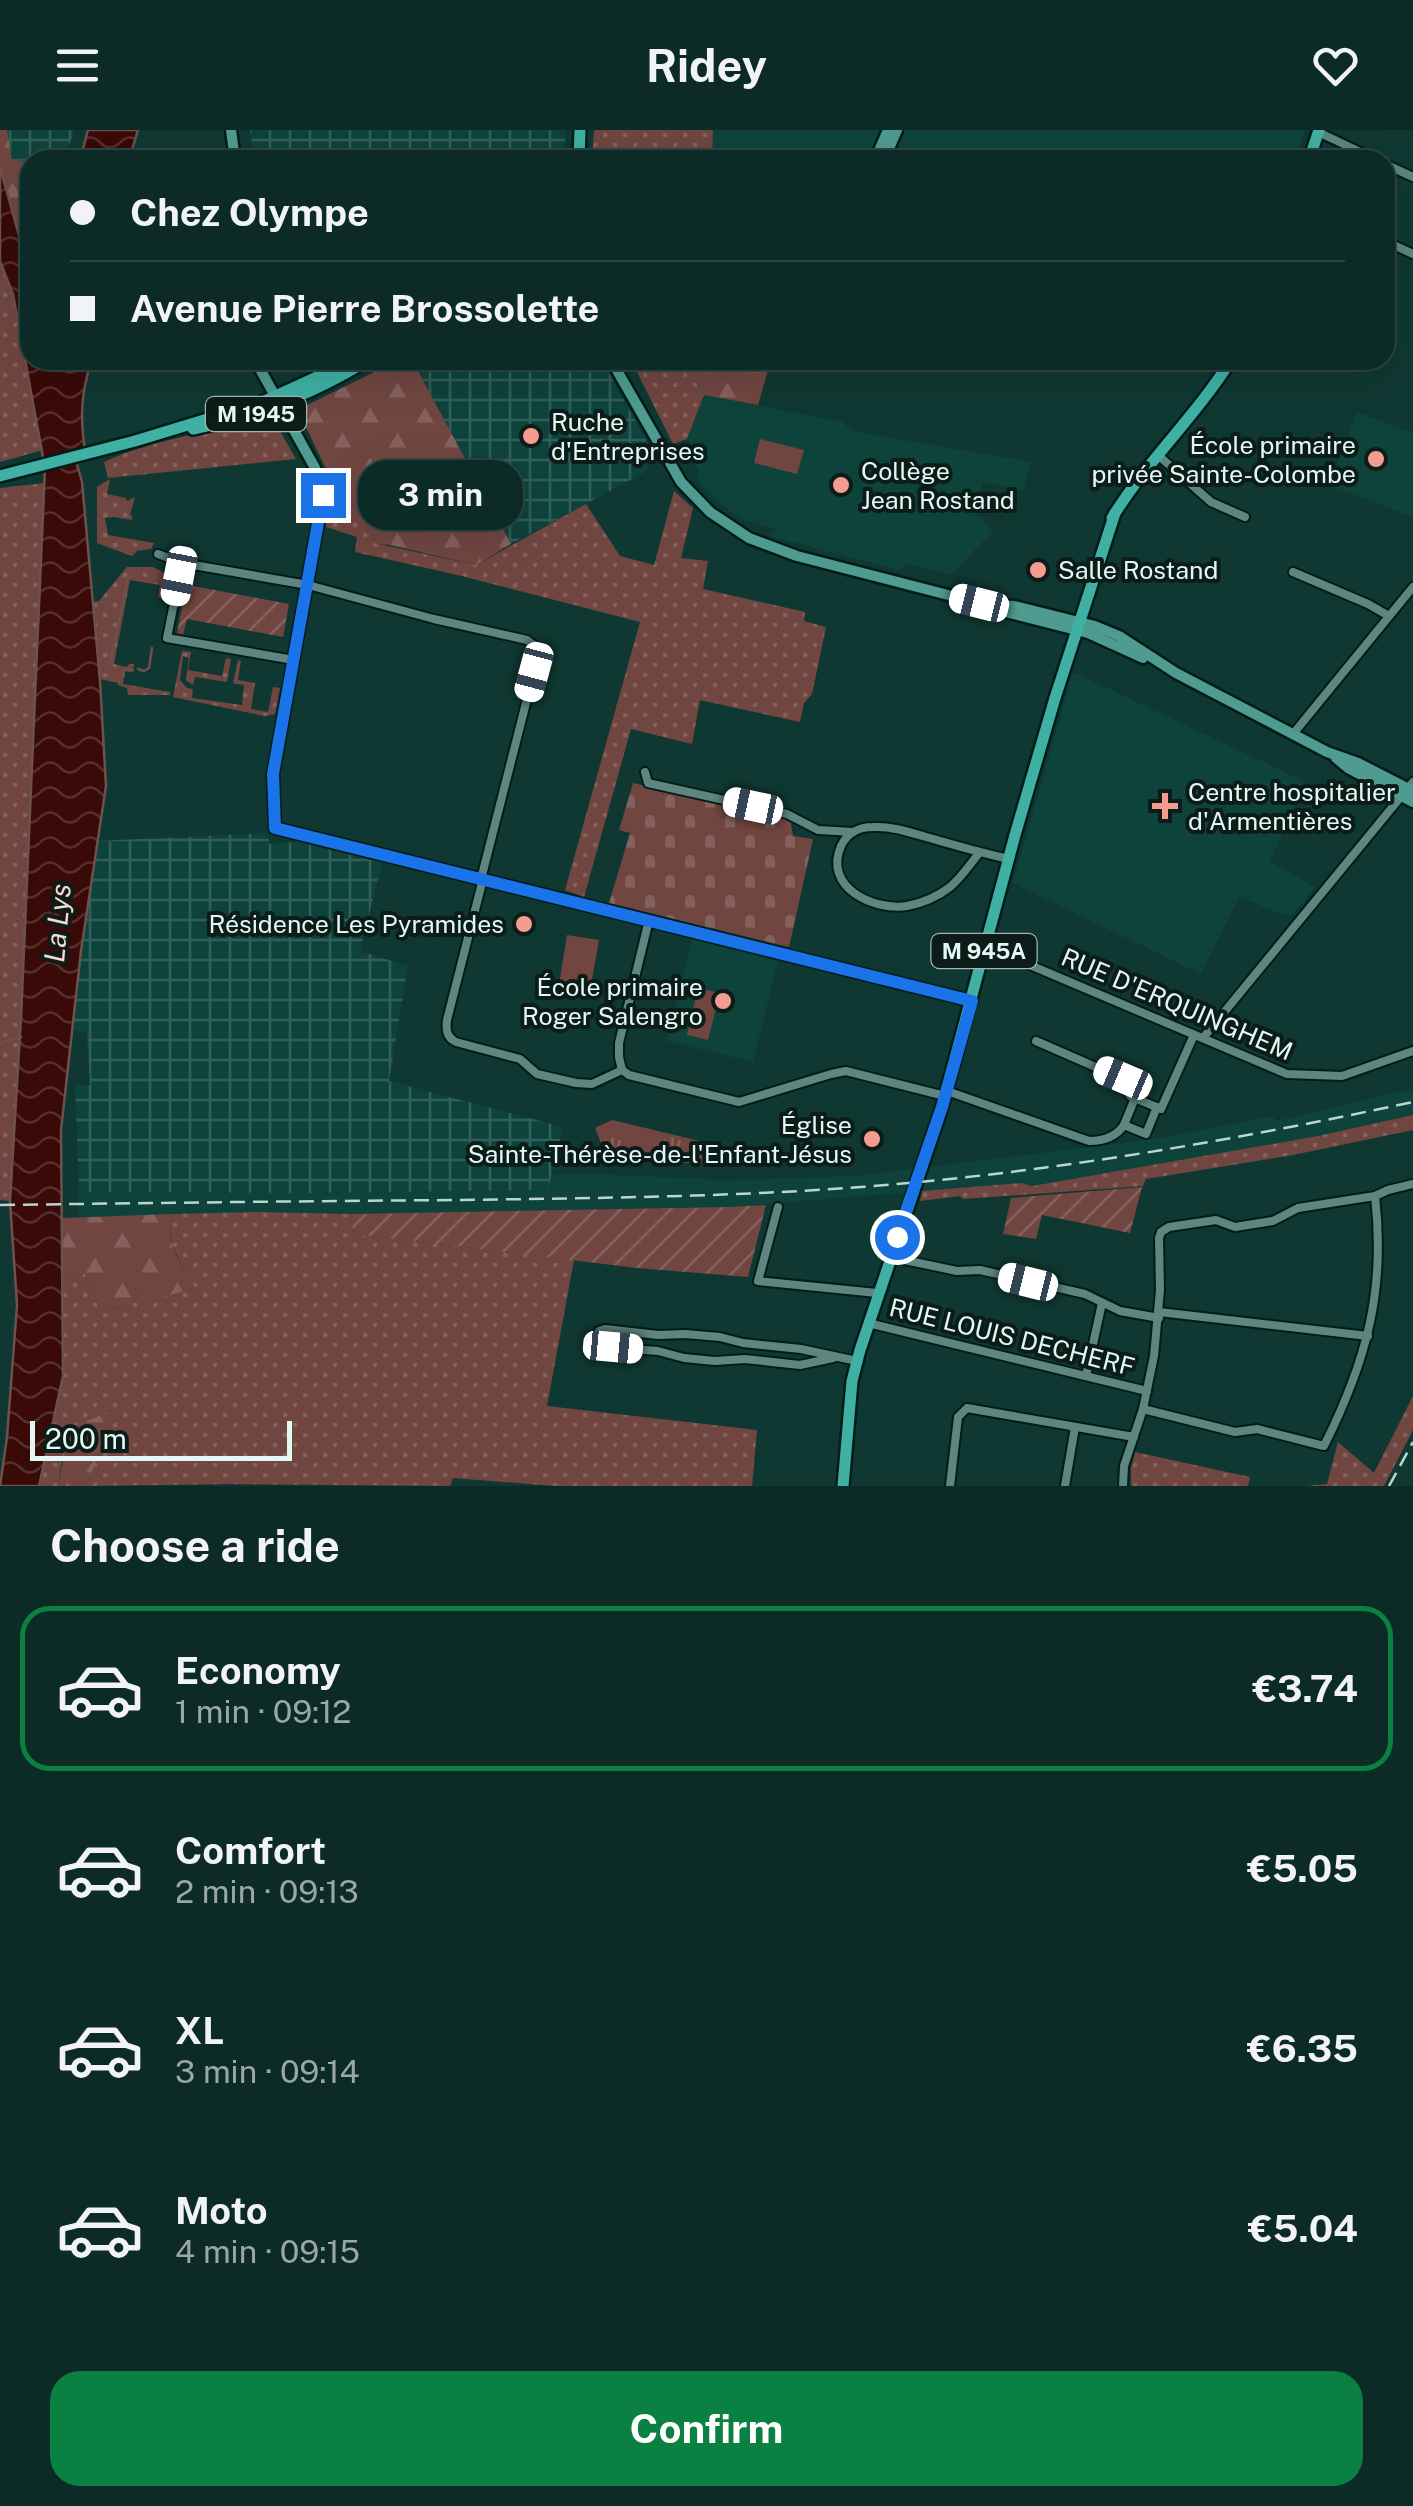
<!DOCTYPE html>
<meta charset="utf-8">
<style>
body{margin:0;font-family:"Public Sans",sans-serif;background:#1a3632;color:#f1f3f6;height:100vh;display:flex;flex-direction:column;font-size:38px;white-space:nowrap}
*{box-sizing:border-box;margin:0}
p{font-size:32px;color:#9aa7a7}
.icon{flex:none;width:55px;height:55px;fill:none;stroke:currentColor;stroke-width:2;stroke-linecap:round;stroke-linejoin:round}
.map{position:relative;height:1356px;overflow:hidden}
.drawer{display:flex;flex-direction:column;background:#0c2a26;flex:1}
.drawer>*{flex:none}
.guide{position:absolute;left:20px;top:20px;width:1375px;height:220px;border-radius:30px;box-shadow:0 10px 40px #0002,0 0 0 2px #2c4643;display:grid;align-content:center;height:220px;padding:0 50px;background:#0c2a26}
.scale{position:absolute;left:30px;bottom:25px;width:262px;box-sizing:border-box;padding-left:10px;border:5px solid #e3f8f4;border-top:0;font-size:28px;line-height:35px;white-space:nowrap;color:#e3f8f4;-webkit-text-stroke:8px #0c1c19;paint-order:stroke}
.end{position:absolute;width:45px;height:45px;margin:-22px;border:12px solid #1a73e8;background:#fff;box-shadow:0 0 0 5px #fff}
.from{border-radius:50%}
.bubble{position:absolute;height:70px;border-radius:30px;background:#0c2a26;box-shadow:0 10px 40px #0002,0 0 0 2px #2c4643;font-size:32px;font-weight:700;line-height:70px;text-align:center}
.car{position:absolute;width:30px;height:60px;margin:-30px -15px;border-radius:12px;box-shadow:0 0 8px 2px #0007;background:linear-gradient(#fff 24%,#345 0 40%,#fff 0 76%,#345 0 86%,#fff 0)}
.guide b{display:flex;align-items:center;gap:35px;height:95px;font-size:38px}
.guide b+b{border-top:2px solid #2c4643}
.guide i{width:25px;height:25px;background:#f1f3f6}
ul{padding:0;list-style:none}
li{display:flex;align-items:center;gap:30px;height:165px;margin:0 20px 15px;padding:0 30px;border:5px solid transparent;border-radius:30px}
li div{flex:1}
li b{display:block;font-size:38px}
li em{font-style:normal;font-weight:700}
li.selected{border-color:#0b8043}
li>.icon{width:90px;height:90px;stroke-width:1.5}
h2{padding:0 50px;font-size:45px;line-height:120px}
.cta{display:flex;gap:20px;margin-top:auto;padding:20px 50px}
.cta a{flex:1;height:115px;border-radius:30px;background:#0b8043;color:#fff;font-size:40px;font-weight:700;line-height:115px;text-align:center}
header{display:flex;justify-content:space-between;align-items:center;height:130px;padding:0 50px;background:#0c2a26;font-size:45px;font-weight:700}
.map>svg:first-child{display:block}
.built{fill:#0e433c}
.industrial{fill:url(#industrial-grid)}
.grass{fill:url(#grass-dots)}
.forest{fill:url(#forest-firs)}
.cemetery{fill:url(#cemetery-stones)}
.park{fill:url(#park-tufts)}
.garden{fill:url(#garden-furrows)}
.pitch{fill:#714641}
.water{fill:url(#water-waves);stroke:#6c514e;stroke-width:2.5}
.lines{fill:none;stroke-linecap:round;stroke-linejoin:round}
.stream{stroke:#6c514e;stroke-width:2.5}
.street-casing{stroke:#011d1a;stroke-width:12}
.secondary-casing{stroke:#011d1a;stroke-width:15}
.primary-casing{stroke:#011d1a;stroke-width:16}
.street{stroke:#5e857f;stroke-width:8}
.secondary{stroke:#4f9b91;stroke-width:10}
.primary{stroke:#3fb0a3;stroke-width:11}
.rail{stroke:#bcd5d0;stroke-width:2.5;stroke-dasharray:15 8;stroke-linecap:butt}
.route{stroke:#1a73e8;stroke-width:12}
.poi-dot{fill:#f59c90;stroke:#0c1c19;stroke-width:4}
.labels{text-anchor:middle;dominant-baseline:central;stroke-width:8;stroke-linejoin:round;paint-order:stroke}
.shield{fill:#0c1c19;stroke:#a2b6b2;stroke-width:2.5}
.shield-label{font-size:22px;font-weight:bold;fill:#e3f8f4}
.poi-label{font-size:25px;fill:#e3f8f4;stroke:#0c1c19;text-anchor:start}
.street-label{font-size:25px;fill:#e3f8f4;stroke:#0c1c19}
.water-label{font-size:28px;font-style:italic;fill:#fcd7d2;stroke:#0c1c19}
</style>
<header><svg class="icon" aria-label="menu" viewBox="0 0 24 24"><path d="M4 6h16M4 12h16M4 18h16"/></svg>Ridey<svg class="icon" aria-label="heart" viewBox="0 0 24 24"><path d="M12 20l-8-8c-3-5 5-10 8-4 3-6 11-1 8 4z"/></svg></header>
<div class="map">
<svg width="1413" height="1356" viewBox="0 0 1413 1356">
<defs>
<pattern id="industrial-grid" width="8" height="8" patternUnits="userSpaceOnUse" patternTransform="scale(2.5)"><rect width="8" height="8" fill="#0e433c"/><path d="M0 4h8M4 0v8" fill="none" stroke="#315f59"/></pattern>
<pattern id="grass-dots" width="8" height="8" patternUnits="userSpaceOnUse" patternTransform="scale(2.5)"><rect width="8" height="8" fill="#714641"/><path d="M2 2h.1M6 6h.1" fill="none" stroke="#85615d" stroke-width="1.8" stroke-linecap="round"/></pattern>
<pattern id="forest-firs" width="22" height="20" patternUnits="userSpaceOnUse" patternTransform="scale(2.5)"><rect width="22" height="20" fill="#714641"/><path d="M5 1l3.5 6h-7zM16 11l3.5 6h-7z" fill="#85615d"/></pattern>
<pattern id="cemetery-stones" width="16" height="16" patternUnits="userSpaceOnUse" patternTransform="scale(2.5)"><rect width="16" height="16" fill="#714641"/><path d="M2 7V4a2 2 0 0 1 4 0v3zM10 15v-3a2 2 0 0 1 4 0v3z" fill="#85615d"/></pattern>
<pattern id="park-tufts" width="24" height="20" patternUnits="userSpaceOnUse" patternTransform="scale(2.5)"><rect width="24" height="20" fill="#714641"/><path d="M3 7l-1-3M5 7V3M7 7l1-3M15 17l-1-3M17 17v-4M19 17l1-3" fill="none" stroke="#85615d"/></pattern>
<pattern id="garden-furrows" width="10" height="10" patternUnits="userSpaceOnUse" patternTransform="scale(2.5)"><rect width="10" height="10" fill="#714641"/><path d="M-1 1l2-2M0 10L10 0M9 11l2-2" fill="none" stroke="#85615d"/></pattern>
<pattern id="water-waves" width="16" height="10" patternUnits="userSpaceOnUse" patternTransform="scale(2.5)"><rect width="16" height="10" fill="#390a07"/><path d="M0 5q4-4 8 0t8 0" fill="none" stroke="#562e2c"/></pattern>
</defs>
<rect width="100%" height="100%" fill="#103832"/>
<g class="built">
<polygon points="713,0 1305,0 1295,30 713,30"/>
<polygon points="704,265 843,292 851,301 1031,332 1023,361 982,352 981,359 968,373 993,401 951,444 907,433 899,440 770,406 776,399 739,388 713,367 697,350 699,341 693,331 686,332 680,324 691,318 687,309"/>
<polygon points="1357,282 1413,303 1413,387 1329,355"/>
<polygon points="1073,542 1306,652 1270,731 1315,758 1290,787 1239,767 1201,844 1013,753"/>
<polygon points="692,809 778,831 753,932 667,911"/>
<polygon points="1413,959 1413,985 1318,1006 1031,1056 1021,1053 727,1077 351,1084 261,1082 79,1087 79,1062 307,1063 547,1060 552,1045 612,1045 710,1049 711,1051 855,1046 1149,1010 1273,986 1275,991"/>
</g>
<g class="industrial">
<polygon points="7,0 75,0 63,30 30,30 30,33 12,31"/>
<polygon points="250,0 565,0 566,30 255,30"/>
<polygon points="412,230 602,230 651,319 647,341 511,414"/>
<polygon points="268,703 269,714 299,712 382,733 360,821 408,836 389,951 563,997 548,1060 308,1063 79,1062 75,955 90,955 87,902 73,900 81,821 99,711"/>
</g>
<g class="grass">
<polygon points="594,0 713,0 712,30 592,30"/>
<polygon points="0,131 13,164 43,320 0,332"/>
<polygon points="631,230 703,230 697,253 704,265 687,309 673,314"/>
<path d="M265,292L277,296L296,329L108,348L104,332C154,309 212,301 265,292Z"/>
<polygon points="110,349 107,364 126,368 127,371 135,367 130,385 132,386 132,390 114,387 105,388 108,405 154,413 151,419 137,421 132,426 97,413 97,357"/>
<polygon points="45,353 21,888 10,1071 0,1070 0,358"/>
<polygon points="674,361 693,378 681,428 708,431 703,459 805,482 804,491 826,497 812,564 804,573 800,592 700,570 692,614 631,599 584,767 565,760 640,492 462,446 355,422 357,407 326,397 329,369 352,374 379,414 476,435 586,374 620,426 654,435"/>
<polygon points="127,437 153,437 170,446 162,468 158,467 160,455 130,450 114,534 127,537 129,534 134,534 132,542 125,541 123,554 170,562 170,565 128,565 127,558 118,555 118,553 100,549 93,472 99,471"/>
<polygon points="182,521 191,522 188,540 222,546 226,528 231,529 227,552 195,547 193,555 186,550 189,528 183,526 180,550 187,558 193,559 192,568 242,575 244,555 233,553 238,530 241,531 238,550 255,553 251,579 268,582 273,557 280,558 275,584 265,586 173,567"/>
<polygon points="1413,985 1413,1000 1293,1025 1146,1049 1143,1056 963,1069 960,1066 920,1071 922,1061 1021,1053 1032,1056 1318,1006"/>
<path d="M261,1082L351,1084L353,1104L574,1130L547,1276L757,1300L752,1356H555L453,1348L450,1356L228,1354L86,1356L102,1318L111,1280L62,1329L58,1356H39L63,1246L61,1148L85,1143L89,1157L101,1177L131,1178L138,1163L194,1159C183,1135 164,1112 172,1084Z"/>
<polygon points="1413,1266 1413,1300 1384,1356 1306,1356 1327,1354 1338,1312 1374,1343"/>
<polygon points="1135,1322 1250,1347 1248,1356 1131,1356 1131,1338"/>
</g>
<g class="forest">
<polygon points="0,0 7,0 12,30 30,33 30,100 20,107 0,37"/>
<polygon points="399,230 412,230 511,414 476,435 390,415 379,414 352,374 329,369 331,349 301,287 301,278"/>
<polygon points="703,230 771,230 758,275 704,265 697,253"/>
<path d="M172,1084C164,1112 182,1136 195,1158L149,1171L138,1163L131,1178L101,1177L89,1157L85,1143L61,1148V1088Z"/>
<polygon points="113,1280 102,1318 86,1356 58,1356 69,1299"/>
</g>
<polygon class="cemetery" points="633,653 790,688 793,706 813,709 789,817 609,773 630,703 619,700"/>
<polygon class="park" points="612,990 708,1013 704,1034 607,1028 595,998"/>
<g class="garden">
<polygon points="189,439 195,440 193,456 289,474 283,507 187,489 183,505 177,503"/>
<polygon points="1142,1057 1130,1103 1042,1085 1036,1109 1003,1104 1011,1068"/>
<polygon points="766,1075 748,1147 637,1138 353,1104 351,1084 727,1077"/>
</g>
<g class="pitch">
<polygon points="760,309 804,320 797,344 754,333"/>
<polygon points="567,805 599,810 589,866 558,861"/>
<polygon points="698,858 720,863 708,910 687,905"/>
</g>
<g class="water">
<polygon points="88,0 138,0 129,30 80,30"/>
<path d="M0,37L30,145V230H92C80,264 80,292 86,327L76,331L82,352L100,551L106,656L81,821L61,1000L63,1246L39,1356H0L7,1307L17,1175L10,1071L21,888L45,338L13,164L0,131Z"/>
</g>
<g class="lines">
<g class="stream">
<polyline points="109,537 128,449 131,445"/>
<polyline points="138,539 144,541 149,538 152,518"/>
<polyline points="123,540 133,540"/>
<polyline points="0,913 21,907"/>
</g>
<defs>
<g id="street">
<polyline points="1318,2 1377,30"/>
<polyline points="1385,34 1413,47"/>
<polyline points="1385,111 1413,124"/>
<polyline points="1159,326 1211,372 1245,387"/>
<polyline points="158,424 182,433"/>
<polyline points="1293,442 1368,474 1389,486"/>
<polyline points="294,530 167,508 182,433 308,455 434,489 527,510 536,517 538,526 481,749"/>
<polyline points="1293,604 1413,457"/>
<polyline points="645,642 648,653 787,684 818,700 853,702"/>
<path d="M980,722C970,734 962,747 950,757C937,767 923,773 907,776C873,781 823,757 841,716C847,703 859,697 873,697C891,696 909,702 926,707C954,715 981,723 1009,729"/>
<path d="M483,749L447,890C446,899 446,907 456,912L520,929L537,944L576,953L592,954L622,940"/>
<polyline points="985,816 1287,944 1342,946 1413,921"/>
<polyline points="1203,908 1413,652"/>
<polyline points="1036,911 1123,949 1130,966 1161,979 1194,905"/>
<polyline points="622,940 629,945 739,972 831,944 846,941 945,966"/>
<polyline points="622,940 619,927 619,913 649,790"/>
<path d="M947,961L1089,1011C1103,1011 1116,1007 1124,995"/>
<polyline points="1135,968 1124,995 1146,1004 1157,977"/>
<polyline points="778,1077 758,1151 877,1163"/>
<polyline points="890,1127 957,1141 980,1140 1085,1164 1120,1181 1159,1188"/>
<polyline points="1159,1182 1368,1206"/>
<polyline points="868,1193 1147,1261"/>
<polyline points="833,1228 800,1235 745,1229 715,1231 684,1228 658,1221 605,1217 598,1213 596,1207 599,1201 605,1199 658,1205 685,1204 720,1207 743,1213 801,1219 857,1231"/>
<polyline points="1086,1246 1102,1173"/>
<path d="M1143,1279L1235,1302L1257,1299L1324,1316C1366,1232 1386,1161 1375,1066"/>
<polyline points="950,1356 958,1287 967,1278 1134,1307"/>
<polyline points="1065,1356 1075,1297"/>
<polyline points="1123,1356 1124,1336 1143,1279 1154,1226 1160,1160 1159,1108 1161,1102 1169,1097 1216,1090 1235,1097 1273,1091 1298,1078 1375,1066 1388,1060 1413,1054"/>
</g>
<g id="secondary">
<polyline points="231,0 235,30"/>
<polyline points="875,30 888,0"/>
<polyline points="884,30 897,0"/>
<polyline points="255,230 315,338 323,365 273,644 275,698 972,871"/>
<polyline points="611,230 681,352 710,382 749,408 797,426 956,467 988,474 1014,476 1095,496 1119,506 1176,543 1327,622 1358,633 1413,661"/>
<polyline points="994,479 1088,503 1143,528"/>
<polyline points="1336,628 1348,638 1413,672"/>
</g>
<g id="primary">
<polyline points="579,30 580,0"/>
<polyline points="1309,30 1319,0"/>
<path d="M193,299C256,286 313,264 368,230"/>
<polyline points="0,346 135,311 260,273 354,230"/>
<path d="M1112,388C1146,332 1196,286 1231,230"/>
<polyline points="843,1356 852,1251 860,1220 942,977 1015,705 1055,568 1115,383"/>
</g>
</defs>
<use href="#street" class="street-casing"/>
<use href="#secondary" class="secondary-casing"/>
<use href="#primary" class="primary-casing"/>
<use href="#street" class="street"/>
<use href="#secondary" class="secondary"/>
<use href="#primary" class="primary"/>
<g class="rail">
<path d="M0,1075C154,1073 307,1071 461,1070C594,1068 728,1067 861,1057C1047,1043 1230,1011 1413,972"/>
<polyline points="1389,1356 1413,1312"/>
</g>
</g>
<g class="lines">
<polyline class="route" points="323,365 273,644 275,698 972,871 942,977 897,1107"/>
</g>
<g class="poi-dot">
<circle cx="531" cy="306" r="10"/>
<circle cx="1376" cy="329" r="10"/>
<circle cx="841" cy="355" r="10"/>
<circle cx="1038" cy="440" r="10"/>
<path d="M1160 661h10v10h10v10h-10v10h-10v-10h-10v-10h10z"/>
<circle cx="524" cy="794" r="10"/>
<circle cx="723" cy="871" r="10"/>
<circle cx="872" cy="1009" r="10"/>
</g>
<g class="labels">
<g class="shield">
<rect x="206" y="267" width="100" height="34" rx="8"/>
<rect x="931.5" y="804" width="105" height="34" rx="8"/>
</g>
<g class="shield-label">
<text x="256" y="284">M 1945</text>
<text x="984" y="821">M 945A</text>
</g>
<g class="poi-label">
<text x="551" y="292">Ruche<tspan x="551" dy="29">d'Entreprises</tspan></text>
<text x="1356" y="315" text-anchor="end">École primaire<tspan x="1356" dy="29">privée Sainte-Colombe</tspan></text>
<text x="861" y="341">Collège<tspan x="861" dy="29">Jean Rostand</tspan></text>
<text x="1058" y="440">Salle Rostand</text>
<text x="1188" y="662">Centre hospitalier<tspan x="1188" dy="29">d'Armentières</tspan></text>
<text x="504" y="794" text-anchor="end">Résidence Les Pyramides</text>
<text x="703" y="857" text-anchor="end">École primaire<tspan x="703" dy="29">Roger Salengro</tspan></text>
<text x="852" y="995" text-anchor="end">Église<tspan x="852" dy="29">Sainte-Thérèse-de-l'Enfant-Jésus</tspan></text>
</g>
<g class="street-label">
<text transform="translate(1177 874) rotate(23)">RUE D'ERQUINGHEM</text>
<text transform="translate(1012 1207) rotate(14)">RUE LOUIS DECHERF</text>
</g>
<g class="water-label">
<text transform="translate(57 793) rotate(-85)">La Lys</text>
</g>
</g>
</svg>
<div class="scale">200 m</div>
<i class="end from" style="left:897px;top:1107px"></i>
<i class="end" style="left:323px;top:365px"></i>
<div class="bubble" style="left:358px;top:330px;width:165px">3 min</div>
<i class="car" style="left:179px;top:446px;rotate:191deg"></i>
<i class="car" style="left:979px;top:473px;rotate:284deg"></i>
<i class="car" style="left:534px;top:542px;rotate:195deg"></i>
<i class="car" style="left:753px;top:676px;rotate:282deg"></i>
<i class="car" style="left:1123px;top:948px;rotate:293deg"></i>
<i class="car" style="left:1028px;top:1152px;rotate:284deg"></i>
<i class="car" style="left:613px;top:1217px;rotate:95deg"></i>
<div class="guide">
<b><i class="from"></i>Chez Olympe</b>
<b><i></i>Avenue Pierre Brossolette</b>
</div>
</div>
<section class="drawer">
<h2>Choose a ride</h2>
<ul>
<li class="selected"><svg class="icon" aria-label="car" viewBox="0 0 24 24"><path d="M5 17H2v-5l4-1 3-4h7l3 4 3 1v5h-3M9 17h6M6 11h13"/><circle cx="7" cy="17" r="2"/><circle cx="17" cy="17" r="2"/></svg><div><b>Economy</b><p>1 min · 09:12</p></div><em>€3.74</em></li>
<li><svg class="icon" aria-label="car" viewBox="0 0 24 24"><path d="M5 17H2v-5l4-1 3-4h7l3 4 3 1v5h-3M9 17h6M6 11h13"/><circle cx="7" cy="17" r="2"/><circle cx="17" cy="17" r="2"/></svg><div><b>Comfort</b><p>2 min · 09:13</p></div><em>€5.05</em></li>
<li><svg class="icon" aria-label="car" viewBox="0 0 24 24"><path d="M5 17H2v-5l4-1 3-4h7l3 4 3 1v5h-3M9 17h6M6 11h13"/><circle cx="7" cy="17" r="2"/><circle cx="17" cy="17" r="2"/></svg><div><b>XL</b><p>3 min · 09:14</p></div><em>€6.35</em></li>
<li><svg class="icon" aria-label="car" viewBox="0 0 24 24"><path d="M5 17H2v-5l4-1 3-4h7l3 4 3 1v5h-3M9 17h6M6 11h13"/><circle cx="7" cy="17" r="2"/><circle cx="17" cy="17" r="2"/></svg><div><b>Moto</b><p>4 min · 09:15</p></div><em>€5.04</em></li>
</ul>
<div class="cta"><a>Confirm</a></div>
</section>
